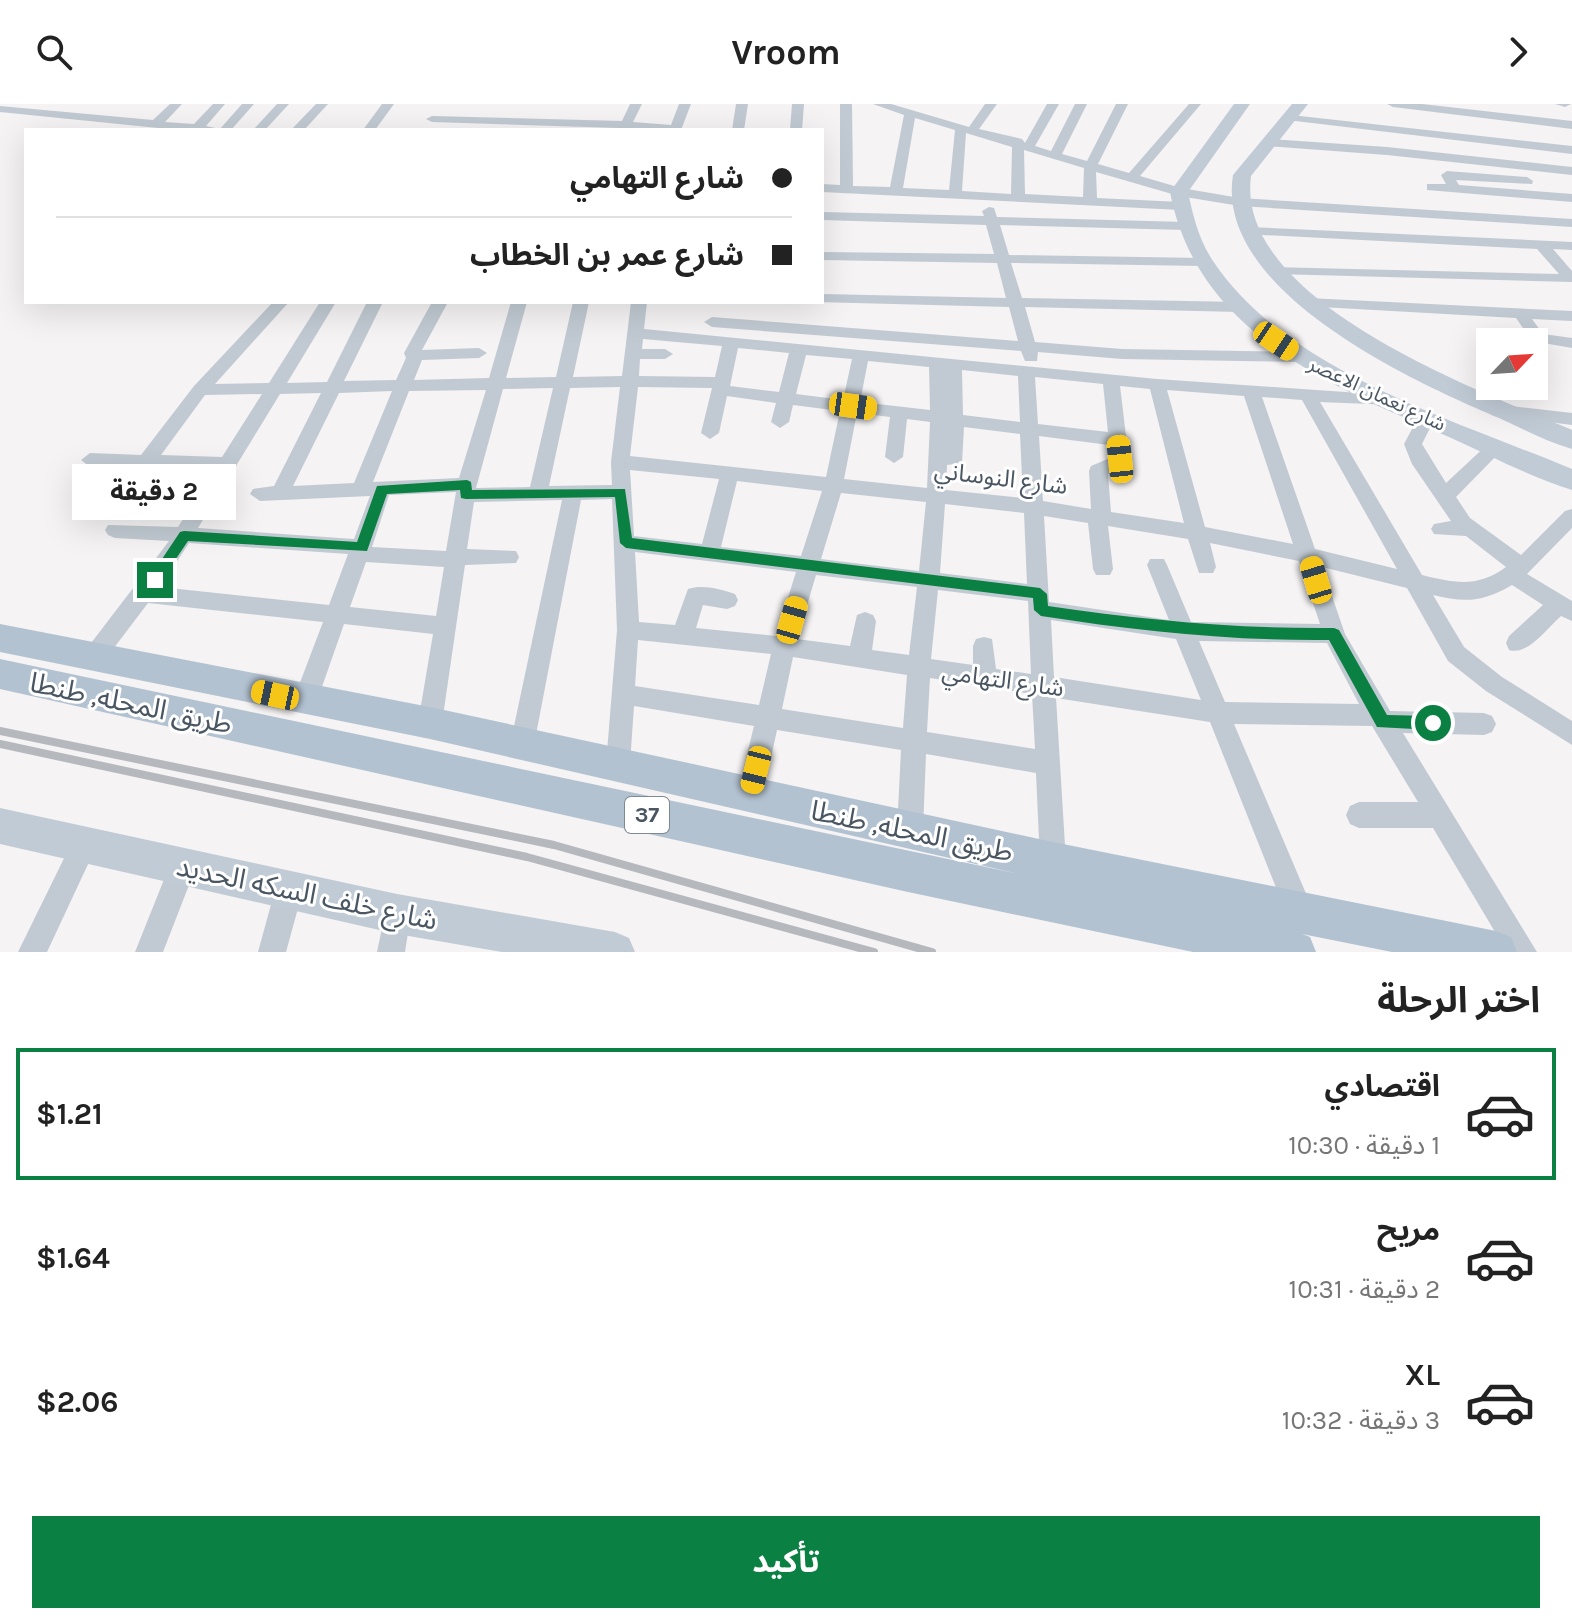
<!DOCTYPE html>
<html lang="ar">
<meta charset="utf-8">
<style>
body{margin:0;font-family:Karla,"Noto Sans Arabic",sans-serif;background:#f6f6f6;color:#222;direction:rtl;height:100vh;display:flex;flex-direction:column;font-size:30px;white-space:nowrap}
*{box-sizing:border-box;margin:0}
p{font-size:26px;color:#767676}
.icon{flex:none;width:44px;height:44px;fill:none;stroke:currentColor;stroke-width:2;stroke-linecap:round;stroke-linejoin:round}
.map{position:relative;height:848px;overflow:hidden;direction:ltr}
.sheet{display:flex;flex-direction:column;background:#fff;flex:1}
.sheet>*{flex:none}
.hud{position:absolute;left:24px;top:24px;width:800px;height:176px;border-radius:0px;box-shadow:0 8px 32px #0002;direction:rtl;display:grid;align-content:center;height:176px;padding:0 32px;background:#fff}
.needle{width:52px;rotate:65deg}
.buttons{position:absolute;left:1476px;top:224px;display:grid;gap:16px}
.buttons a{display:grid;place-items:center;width:72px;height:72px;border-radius:0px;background:#fff;box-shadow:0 8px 32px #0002;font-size:40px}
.end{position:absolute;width:36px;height:36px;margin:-18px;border:10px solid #0b8043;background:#fff;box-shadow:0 0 0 4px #fff}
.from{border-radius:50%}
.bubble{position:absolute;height:56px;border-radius:0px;background:#fff;box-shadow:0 8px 32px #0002;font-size:26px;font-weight:700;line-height:56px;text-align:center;direction:rtl}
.car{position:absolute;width:24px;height:48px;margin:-24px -12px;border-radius:10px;box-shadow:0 0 6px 2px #0007;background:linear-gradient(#f5c518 24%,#345 0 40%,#f5c518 0 76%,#345 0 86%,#f5c518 0)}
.hud b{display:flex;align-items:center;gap:28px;height:76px;font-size:30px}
.hud b+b{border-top:2px solid #e0e0e0}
.hud i{width:20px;height:20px;background:#222}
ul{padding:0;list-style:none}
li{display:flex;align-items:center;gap:24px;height:132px;margin:0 16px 12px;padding:0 16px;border:4px solid transparent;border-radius:0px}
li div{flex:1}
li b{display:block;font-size:30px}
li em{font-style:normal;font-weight:700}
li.selected{border-color:#0b8043}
li>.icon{width:72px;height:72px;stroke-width:1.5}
h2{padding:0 32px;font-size:36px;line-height:96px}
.button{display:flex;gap:16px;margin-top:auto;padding:16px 32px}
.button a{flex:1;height:92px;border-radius:0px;background:#0b8043;color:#fff;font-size:32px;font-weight:700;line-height:92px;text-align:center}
header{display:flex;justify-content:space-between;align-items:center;height:104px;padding:0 32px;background:#fff;font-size:36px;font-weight:700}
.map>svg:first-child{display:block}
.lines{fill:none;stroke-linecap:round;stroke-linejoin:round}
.street{fill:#c1cad2;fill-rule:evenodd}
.secondary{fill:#c1cbd6;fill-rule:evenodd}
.primary{fill:#b3c2d1;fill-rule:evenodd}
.rail{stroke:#b5b8bd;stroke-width:8}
.route{fill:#0b8043}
.labels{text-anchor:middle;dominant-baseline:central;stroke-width:6;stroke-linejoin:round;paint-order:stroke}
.far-street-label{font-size:20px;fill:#4a5661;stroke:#fff}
.shield{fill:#fff;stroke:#808990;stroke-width:2}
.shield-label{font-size:22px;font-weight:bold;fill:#4a5661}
.street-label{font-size:24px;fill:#4a5661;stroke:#fff}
.near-street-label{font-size:28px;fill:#4a5661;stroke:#fff}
</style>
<header><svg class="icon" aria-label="forward" viewBox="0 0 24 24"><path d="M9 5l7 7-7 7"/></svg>Vroom<svg class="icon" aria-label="search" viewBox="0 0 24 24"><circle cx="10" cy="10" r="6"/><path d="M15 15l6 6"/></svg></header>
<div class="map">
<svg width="1572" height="848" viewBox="0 0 1572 848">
<rect width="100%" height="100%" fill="#f5f3f3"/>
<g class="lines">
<g class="street">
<polygon points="170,0 182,0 165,18 194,20 213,0 225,0 206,22 220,25 242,0 254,0 231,26 178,26 0,8 0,2 153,16"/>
<polygon points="277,0 289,0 265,26 253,26"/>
<polygon points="316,0 328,0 304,26 291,26"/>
<polygon points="382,0 394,0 375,26 363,26"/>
<polygon points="630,0 642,0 633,18 671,21 679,0 691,0 681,26 432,18 426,15 432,12 622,17"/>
<polygon points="736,0 748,0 744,26 732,26"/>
<polygon points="792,0 804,0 802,26 790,26"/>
<path d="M840,0H852L853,82L890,83L904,11L873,0H891L969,23L985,0H997L979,25L1022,35L1025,39L1047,0H1059L1035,42L1051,47L1075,0H1087L1062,50L1087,57L1116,0H1128L1098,60L1129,69L1189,0H1201L1140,72L1181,84L1240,94L1572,115V123L1240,102L1179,92L1096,68L1097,94L1181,98L1188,102L1181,106L822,88V80L840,81ZM915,14L955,26L949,86L903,84ZM966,29L1012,43L1011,90L962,87ZM1024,46L1084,64L1083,93L1025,90Z"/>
<polygon points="1387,0 1422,0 1572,17 1572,25 1393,3"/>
<polygon points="1555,0 1571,0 1565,3"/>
<polygon points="1291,11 1572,42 1572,50 1287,16 1285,14"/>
<polygon points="1269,35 1387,43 1572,63 1572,71 1387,51 1265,42 1263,39"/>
<polygon points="1447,67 1527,73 1533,77 1532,80 1456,76 1459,81 1572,90 1572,98 1427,86 1427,80 1446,80 1441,71"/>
<polygon points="989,103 994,104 997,113 1186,118 1193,122 1186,126 1000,121 1009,151 1203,154 1210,158 1203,162 1011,159 1022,194 1240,198 1248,203 1240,208 1025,203 1035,238 1122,245 1300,248 1308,253 1300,258 1122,255 1038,248 1037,257 1025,257 1021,247 712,223 704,218 712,213 1018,237 1009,203 816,198 822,198 822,190 1006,194 997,159 822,156 822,148 994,150 986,121 822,116 822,108 984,112 982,107"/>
<polygon points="1249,123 1572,138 1572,146 1553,145 1572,167 1572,178 1276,170 1269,166 1271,163 1559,170 1537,145 1244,130 1244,124"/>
<polygon points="1308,194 1572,207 1572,217 1532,215 1543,230 1572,234 1572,244 1532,237 1516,214 1303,202 1303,196"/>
<path d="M273,198H289L215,280L269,279L320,198H336L287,279L327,278L367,198H383L344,277L396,276L406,254L404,249L432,198H448L422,246L479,244L487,249L479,254L422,256L414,276L489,274L511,198H527L506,274L556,273L573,198H589L573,273L622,272L631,198H647L644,225L1157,275L1388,291L1394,293L1397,297L1394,301L1320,298L1422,471C1454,479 1478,484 1506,463L1466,432L1434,430L1431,425L1434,420L1451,417L1412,360L1404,340L1420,310H1432L1435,314L1422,340L1446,379L1489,339H1501L1504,343L1501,347L1456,393L1470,414L1521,451L1565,407L1572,405V424L1527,470L1572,497V517L1561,512C1547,524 1528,552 1509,546L1506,539L1509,532L1543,501L1512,481C1483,498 1465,499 1433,491L1464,543L1502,573L1572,617V641L1486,587L1448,557L1407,484L1322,463L1345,530L1390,607L1484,609L1492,612L1496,620L1492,628L1484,631L1403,629L1537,848H1507L1433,724H1359L1350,720L1346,711L1350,702L1359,698H1418L1372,622L1234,620L1313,806L1309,816L1299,820L1289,816L1210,618L1056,594L1066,758L1062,767L1053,771L1044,767L1040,758L1036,669L926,650L923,726L919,735L910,739L901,735L897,726L901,646L777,626L763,691L759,700L750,703L741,700L737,691L754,622L634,602L630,660L627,668L618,672L609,668L606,660L617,526L612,395L581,396L534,641L531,649L522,652L513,649L510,641L562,396L474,398L467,445L516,447L519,453L516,459L465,461L442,619L438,627L430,630L422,627L418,619L433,530L344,520L317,597L313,604L305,607L297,604L293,597L323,518L148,499L101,561L93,564L85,561L82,554L85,547L169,437L115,434L108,431L105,426L108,421L178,423L214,366L90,363L81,356L90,349L141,351L194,282ZM643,235L722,242L715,273L639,272L640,255H665L673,250L665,245H642ZM738,244L789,249L779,288L730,282ZM806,251L852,255L843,296L796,290ZM868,257L929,263L930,306L860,298ZM962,266L1018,272L1020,318L963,311ZM1035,273L1103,280L1108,328L1038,320ZM1120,282L1150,285L1184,419L1111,408L1108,370L1127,362L1129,357ZM620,283L611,358L612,381L549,382L570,284ZM638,283L712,284L701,329L710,335L719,329L727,292L776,299L771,318L780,324L789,318L793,301L840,307L826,373L630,352ZM553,284L530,383L476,384L503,285ZM486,286L459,374L373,378L409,287ZM1167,286L1244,292L1293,440L1205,423ZM392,287L354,379L293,382L339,289ZM321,289L274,382L253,385L250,390L260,397L370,392L354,435L198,424L280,290ZM262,290L222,353L161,351L205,291ZM1262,293L1302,296L1397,465L1315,445ZM857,309L890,313L885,353L894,359L903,353L907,315L930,318L927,384L844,375ZM964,323L1020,330L1023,394L946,386L947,361L962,359ZM1039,332L1109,341L1110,354L1091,362L1089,367L1091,405L1043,397ZM630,366L719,375L702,440L634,432ZM737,377L822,387L801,452L721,443ZM456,388L446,447L372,443L389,391ZM841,389L926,398L919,467L821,455ZM945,400L1024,409L1027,480L940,469ZM1044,412L1088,419L1093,465L1096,471H1110L1113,465L1108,422L1188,435L1199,469H1213L1216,463L1210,439L1299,457L1320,520L1191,518L1167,461L1164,455H1150L1147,461L1169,516L1049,498ZM189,439L348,450L329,501L160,483ZM635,448L796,468L776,532L696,524L703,501L727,505L735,502L738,496L735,490C721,485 702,480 688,485L675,521L639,518ZM366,458L444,463L436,512L350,503ZM816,471L917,483L909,551L872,546L876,517L873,511L865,508L857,511L850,542L797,535ZM938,486L1028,497L1031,570L996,565L992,535L984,533L976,535L973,542V561L931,555ZM1051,516L1176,535L1201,596L1054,573ZM638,536L771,550L759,601L635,582ZM1199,537L1327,539L1359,600L1225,598ZM793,553L907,571L903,624L782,605ZM930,574L1032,590L1035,645L927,628Z"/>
<polygon points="1510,302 1572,309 1572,321 1504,312 1501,308"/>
<polygon points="84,728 93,732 97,741 47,848 18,848 75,732"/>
<polygon points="183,750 193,753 196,763 163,848 135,848 173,753"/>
<polygon points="289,772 299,776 303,786 286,848 258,848 275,786 279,776"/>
<polygon points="397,796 407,800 411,810 405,848 377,848 387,800"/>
</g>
<g class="secondary">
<path d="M1234,0H1250L1188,88C1193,112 1199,136 1213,157C1286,267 1454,316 1572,365V386C1530,373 1489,351 1449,333C1331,282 1197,229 1170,88Z"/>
<path d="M1292,0H1308L1251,72C1234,198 1481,287 1572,326V345C1547,338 1523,325 1499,314C1414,278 1214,187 1233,71Z"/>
<polygon points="0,704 397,790 615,828 629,834 635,848 502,848 397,830 0,740"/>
</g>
<polygon class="primary" points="0,520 430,603 1053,738 1496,827 1511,833 1517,848 1392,848 1302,830 1310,833 1316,848 1193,848 908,788 0,585 0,555 1019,770 430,635 0,548"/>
<g class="rail">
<polyline points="0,627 554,741 932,848"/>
<polyline points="0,640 527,753 874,848"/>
</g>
</g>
<path class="route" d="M467,376L471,378L472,386L625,385L632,434L1040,484L1047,490L1048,502C1144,516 1237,525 1334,524L1339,526L1387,611L1433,612L1441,619L1433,626L1377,623L1329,536C1231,537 1138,527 1041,512L1034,506L1033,494L626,444L620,439L615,393L466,395L461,394L460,386L387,390L367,447L188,437L159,480H150L148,476L180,428L184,427L357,438L377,382Z"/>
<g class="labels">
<g class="far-street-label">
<text transform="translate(1377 290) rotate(25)">شارع نعمان الاعصر</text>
</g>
<rect class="shield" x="625" y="693" width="44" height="36" rx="6"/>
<g class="shield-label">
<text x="647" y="711">37</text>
</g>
<g class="street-label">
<text transform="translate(1001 374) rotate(7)">شارع النوساني</text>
<text transform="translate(1003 576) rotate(8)">شارع التهامي</text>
</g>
<g class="near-street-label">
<text transform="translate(131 599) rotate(12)">طريق المحله, طنطا</text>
<text transform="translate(912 727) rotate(12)">طريق المحله, طنطا</text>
<text transform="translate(307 789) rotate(12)">شارع خلف السكه الحديد</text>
</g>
</g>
</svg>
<div class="buttons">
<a><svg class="needle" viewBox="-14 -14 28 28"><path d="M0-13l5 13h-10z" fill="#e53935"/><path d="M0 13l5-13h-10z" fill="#767676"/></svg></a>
</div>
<i class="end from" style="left:1433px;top:619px"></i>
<i class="end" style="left:155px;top:476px"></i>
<div class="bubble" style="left:72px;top:360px;width:164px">2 دقيقة</div>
<i class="car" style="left:1276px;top:237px;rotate:124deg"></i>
<i class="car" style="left:853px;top:302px;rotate:98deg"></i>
<i class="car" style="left:1120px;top:355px;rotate:354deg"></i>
<i class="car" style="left:1316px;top:476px;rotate:343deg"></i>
<i class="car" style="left:792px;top:516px;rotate:16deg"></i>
<i class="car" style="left:275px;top:591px;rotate:282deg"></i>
<i class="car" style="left:756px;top:666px;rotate:194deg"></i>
<div class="hud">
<b><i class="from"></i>شارع التهامي</b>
<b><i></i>شارع عمر بن الخطاب</b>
</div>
</div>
<section class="sheet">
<h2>اختر الرحلة</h2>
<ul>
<li class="selected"><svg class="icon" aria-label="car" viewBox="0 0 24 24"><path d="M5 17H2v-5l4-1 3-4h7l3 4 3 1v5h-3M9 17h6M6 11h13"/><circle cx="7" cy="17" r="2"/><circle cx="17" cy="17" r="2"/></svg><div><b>اقتصادي</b><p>1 دقيقة · 10:30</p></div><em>$1.21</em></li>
<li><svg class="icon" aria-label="car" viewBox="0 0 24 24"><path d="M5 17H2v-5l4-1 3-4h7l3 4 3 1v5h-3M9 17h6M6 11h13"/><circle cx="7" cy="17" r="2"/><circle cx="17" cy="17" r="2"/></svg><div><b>مريح</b><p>2 دقيقة · 10:31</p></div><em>$1.64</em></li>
<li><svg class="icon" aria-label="car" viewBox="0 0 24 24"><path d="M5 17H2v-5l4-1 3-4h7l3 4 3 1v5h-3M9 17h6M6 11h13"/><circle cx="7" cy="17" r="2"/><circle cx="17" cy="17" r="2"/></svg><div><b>XL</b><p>3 دقيقة · 10:32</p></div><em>$2.06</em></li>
</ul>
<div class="button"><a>تأكيد</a></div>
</section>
